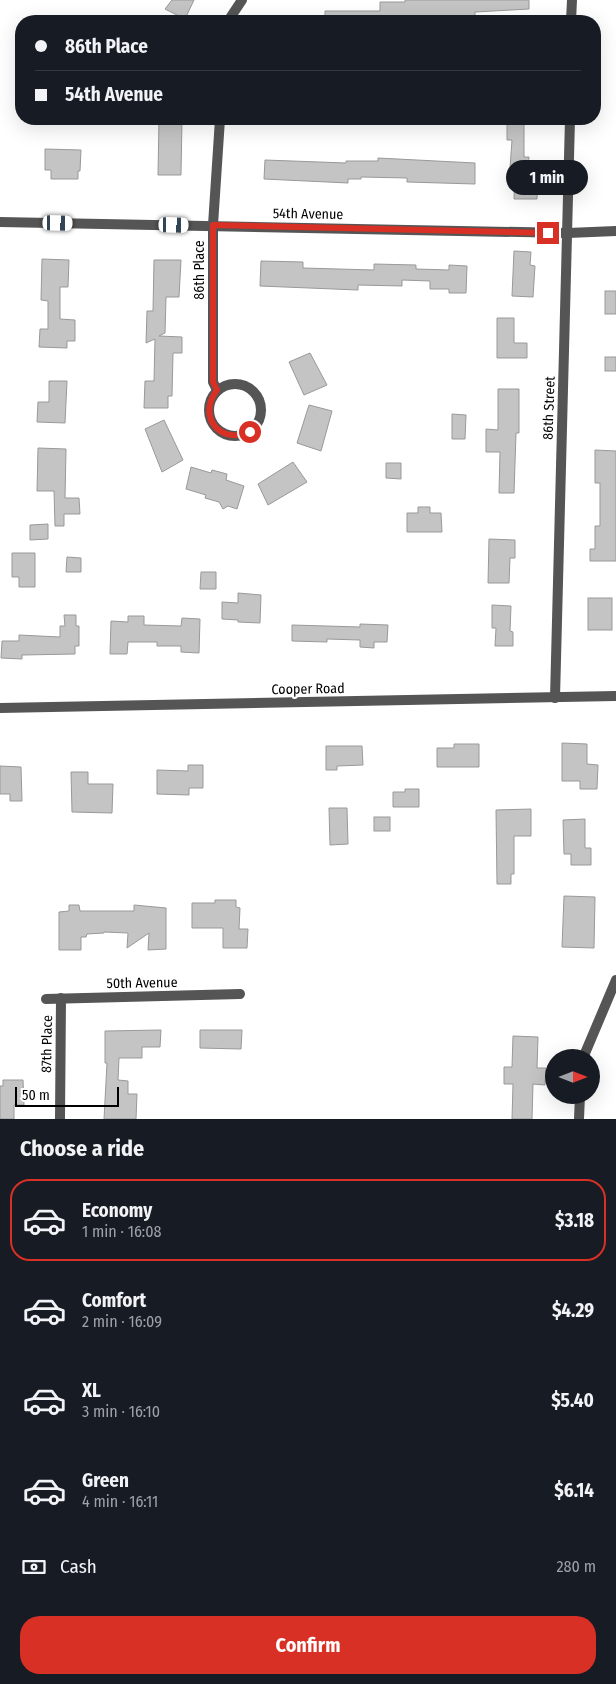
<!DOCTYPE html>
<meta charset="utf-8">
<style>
body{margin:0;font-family:"Fira Sans Condensed",sans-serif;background:#20242c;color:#f1f3f6;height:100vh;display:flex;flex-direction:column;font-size:19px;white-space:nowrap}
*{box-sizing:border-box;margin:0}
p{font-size:16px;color:#9ea1a6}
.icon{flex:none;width:28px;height:28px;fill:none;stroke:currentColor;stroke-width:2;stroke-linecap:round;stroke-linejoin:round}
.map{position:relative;height:1119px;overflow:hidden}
.side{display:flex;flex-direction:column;background:#171b24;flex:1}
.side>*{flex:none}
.banner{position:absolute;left:15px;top:15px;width:586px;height:110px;border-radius:20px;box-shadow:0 5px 20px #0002;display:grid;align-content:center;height:110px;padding:0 20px;background:#171b24}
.needle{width:32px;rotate:90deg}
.controls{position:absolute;left:545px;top:1049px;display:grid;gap:10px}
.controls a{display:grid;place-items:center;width:55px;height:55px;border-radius:50%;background:#171b24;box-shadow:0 5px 20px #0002;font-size:25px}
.scale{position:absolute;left:15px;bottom:12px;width:104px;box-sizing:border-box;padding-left:5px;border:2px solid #000;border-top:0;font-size:14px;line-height:18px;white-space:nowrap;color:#000;-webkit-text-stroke:4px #fff;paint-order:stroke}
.end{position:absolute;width:22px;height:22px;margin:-11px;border:6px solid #d93025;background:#fff;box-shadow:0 0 0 2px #fff}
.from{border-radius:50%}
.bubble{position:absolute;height:35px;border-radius:18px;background:#171b24;box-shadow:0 5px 20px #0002;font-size:16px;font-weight:700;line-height:35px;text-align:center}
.car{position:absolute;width:15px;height:30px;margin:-15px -8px;border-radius:6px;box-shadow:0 0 4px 1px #0007;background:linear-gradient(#fff 24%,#345 0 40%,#fff 0 76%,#345 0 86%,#fff 0)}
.banner b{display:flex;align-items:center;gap:18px;height:48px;font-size:19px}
.banner b+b{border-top:1px solid #363941}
.banner i{width:12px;height:12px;background:#f1f3f6}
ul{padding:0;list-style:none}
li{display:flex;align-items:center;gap:15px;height:82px;margin:0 10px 8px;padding:0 10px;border:2px solid transparent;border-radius:20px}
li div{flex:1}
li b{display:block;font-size:19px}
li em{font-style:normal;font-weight:700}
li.active{border-color:#d93025}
li>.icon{width:45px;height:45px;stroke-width:1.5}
h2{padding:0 20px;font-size:22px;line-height:60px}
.pay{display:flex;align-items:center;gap:12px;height:55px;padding:0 20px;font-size:19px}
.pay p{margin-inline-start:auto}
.button{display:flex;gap:10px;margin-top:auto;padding:10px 20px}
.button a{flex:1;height:58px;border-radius:20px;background:#d93025;color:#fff;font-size:20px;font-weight:700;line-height:58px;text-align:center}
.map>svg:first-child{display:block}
.building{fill:#c4c4c4;stroke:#999}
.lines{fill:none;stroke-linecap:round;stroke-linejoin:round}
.minor{stroke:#555;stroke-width:10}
.tertiary{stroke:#555;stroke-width:10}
.route{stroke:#d93025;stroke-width:6}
.labels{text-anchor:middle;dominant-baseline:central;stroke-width:4.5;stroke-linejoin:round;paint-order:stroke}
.street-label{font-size:14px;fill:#000;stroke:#fff}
</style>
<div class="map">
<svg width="616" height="1119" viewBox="0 0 616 1119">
<rect width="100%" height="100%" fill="#fff"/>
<g class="building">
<polygon points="172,0 194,0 185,19 165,9"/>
<polygon points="405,0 529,0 529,9 475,12 475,18 420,16 420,21 325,21 325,11 380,11 380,2 405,2"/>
<polygon points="159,119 182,119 181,175 158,175"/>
<polygon points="507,119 524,119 524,157 529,157 528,169 538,169 537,199 514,199 515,168 510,168 512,140 507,140"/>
<polygon points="45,149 81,150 80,171 78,171 78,179 51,179 51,170 45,170"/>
<polygon points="378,158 475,163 475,184 407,182 407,178 361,177 361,179 348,179 348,183 264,179 265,160 346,163 346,161 378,161"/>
<polygon points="514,251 531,252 530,265 535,266 533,297 512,296"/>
<polygon points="42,259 69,260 68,287 60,287 60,319 75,320 75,341 67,341 67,348 39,347 40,329 48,329 48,301 41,300"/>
<polygon points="154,260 181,260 179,297 166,297 165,333 159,336 182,337 182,353 173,353 172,396 168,396 168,408 144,408 145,381 154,381 155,339 146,343 147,311 153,311"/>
<polygon points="261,261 303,262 303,268 374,270 374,264 416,265 416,269 449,270 449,265 467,266 466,293 449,293 449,289 430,289 430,281 402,280 402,286 358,285 358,290 260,286"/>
<rect x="605" y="291" width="11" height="23"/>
<polygon points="497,318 514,318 514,343 527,343 527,358 497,358"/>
<polygon points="310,353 327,385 304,395 289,362"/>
<rect x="605" y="357" width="11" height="14"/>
<polygon points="49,381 67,381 65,423 37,422 38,402 49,402"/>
<polygon points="498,389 519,389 519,433 516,433 514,493 499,493 500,452 486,452 486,429 498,430"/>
<polygon points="309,405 332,411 321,451 297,443"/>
<polygon points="452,414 466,415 465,439 452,439"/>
<polygon points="164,420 183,460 162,472 145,429"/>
<polygon points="38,448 66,449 65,498 79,498 80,514 64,514 64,526 55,526 54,491 37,491"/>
<polygon points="595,450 616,451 616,561 590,561 590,549 595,549 595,526 600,526 600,483 595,483"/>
<polygon points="293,462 307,482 268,505 258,484"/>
<polygon points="386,463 401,463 401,479 386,478"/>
<polygon points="191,467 211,473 212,470 227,474 226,480 244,486 237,509 228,506 223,509 219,502 205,498 206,495 186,489"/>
<polygon points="418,507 430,507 430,513 441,513 442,532 407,532 407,513 418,513"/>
<polygon points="48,524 48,539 30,540 30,525"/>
<polygon points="489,539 515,540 515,558 510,558 509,583 488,583"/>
<polygon points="12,553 35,553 35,587 19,587 19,577 12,577"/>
<polygon points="67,557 81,558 81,572 66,572"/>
<polygon points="201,572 216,572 216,589 200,589"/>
<polygon points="238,593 261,595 260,623 238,622 238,620 222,619 222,602 238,603"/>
<rect x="588" y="598" width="24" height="32"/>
<polygon points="492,605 511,606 510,631 513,632 513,646 495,646 496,628 492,628"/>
<polygon points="64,615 76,615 76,626 79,626 79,646 75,646 75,654 22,655 22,659 1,658 2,641 19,641 19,635 60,637 60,626 65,626"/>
<polygon points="128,616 144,616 144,625 181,626 182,618 200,619 199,653 181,652 181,646 157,646 157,642 128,642 127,654 110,654 111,621 128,622"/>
<polygon points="360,624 388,625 387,642 374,642 374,648 360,647 360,640 327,639 327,642 292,641 292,625 360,627"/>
<polygon points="562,743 587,744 587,764 598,765 597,789 580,789 580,781 562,781"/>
<polygon points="454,744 479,744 479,767 437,767 437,748 454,748"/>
<polygon points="326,746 362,746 363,765 337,766 337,770 326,770"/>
<polygon points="188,765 203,765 203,788 189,788 189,795 157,794 157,770 188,771"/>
<polygon points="0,766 21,767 22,801 10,801 10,794 0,794"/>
<polygon points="71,772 88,772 88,784 113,784 112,813 72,812"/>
<polygon points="405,789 419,789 419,807 393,807 393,792 405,792"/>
<polygon points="329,808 347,808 348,844 330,845"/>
<polygon points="531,809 531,836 514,836 514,874 511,874 511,884 497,884 496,810"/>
<rect x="374" y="817" width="16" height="14"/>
<polygon points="585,819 585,848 591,848 591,865 571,865 571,854 564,854 563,820"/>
<polygon points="564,896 595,897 594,948 562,947"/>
<polygon points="215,900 236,900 236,907 240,908 239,929 248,929 247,948 223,948 223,928 192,928 192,903 215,903"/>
<polygon points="69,905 79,905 80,911 134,911 134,905 166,908 166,949 148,950 149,933 127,948 128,933 104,932 104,933 87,934 86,937 81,937 81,950 59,950 59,912 69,911"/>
<polygon points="161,1030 160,1047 142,1047 142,1058 119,1058 118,1080 128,1081 128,1094 137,1094 136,1119 104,1119 107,1063 105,1063 105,1031"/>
<polygon points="200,1030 242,1030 241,1049 200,1048"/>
<polygon points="513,1036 538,1037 537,1068 546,1068 545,1085 533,1084 532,1119 512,1119 513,1084 504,1084 504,1067 512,1067"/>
<polygon points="3,1080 23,1080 24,1105 14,1105 14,1119 0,1119 0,1086 3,1086"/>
</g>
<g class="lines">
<g class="minor">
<polyline points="228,21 242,0"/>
<polyline points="571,21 572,0"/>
<polyline points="0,222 568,233 616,231"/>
<circle cx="235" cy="410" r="26"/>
<polyline points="217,390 213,382 213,225 220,119"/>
<polyline points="555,698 570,119"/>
<polyline points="46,999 240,994"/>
<polyline points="583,1058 616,980"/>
<polyline points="60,1119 61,998"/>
<polyline points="579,1119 580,1095"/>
</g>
<polyline class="tertiary" points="0,708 616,696"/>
</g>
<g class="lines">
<path class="route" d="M250,432C219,445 197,416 217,390L213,382V225L548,233"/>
</g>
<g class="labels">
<g class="street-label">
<text transform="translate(308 214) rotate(1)">54th Avenue</text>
<text transform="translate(199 270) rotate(-90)">86th Place</text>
<text transform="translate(549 408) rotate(-88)">86th Street</text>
<text transform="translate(308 689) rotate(-1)">Cooper Road</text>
<text transform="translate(142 983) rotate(-1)">50th Avenue</text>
<text transform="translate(47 1044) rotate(-89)">87th Place</text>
</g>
</g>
</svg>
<div class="controls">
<a><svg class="needle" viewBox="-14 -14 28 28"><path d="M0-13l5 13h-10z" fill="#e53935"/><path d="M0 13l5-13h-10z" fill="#9ea1a6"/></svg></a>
</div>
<div class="scale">50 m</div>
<i class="end from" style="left:250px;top:432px"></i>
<i class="end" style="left:548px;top:233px"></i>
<div class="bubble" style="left:506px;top:160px;width:82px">1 min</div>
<i class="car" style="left:58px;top:223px;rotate:91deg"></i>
<i class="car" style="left:174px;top:225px;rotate:91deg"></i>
<div class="banner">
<b><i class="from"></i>86th Place</b>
<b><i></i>54th Avenue</b>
</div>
</div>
<section class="side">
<h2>Choose a ride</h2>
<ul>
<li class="active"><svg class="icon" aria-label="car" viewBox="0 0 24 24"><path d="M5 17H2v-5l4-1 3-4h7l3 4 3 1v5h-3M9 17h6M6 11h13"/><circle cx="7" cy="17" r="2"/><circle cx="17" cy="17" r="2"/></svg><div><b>Economy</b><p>1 min · 16:08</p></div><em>$3.18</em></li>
<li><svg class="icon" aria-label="car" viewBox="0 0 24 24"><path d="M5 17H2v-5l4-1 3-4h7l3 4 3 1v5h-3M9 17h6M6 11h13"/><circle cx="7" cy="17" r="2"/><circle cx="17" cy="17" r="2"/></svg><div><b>Comfort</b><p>2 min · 16:09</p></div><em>$4.29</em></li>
<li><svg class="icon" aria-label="car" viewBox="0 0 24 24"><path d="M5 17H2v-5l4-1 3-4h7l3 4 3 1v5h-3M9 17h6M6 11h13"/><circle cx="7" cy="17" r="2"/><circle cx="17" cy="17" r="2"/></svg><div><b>XL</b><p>3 min · 16:10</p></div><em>$5.40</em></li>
<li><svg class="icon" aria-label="car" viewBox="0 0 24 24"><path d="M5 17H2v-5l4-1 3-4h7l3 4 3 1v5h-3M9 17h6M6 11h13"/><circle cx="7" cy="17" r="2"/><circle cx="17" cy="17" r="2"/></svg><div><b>Green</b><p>4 min · 16:11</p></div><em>$6.14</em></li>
</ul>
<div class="pay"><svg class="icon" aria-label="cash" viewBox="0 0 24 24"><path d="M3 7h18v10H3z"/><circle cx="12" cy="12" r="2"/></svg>Cash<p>280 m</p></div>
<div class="button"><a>Confirm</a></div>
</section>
